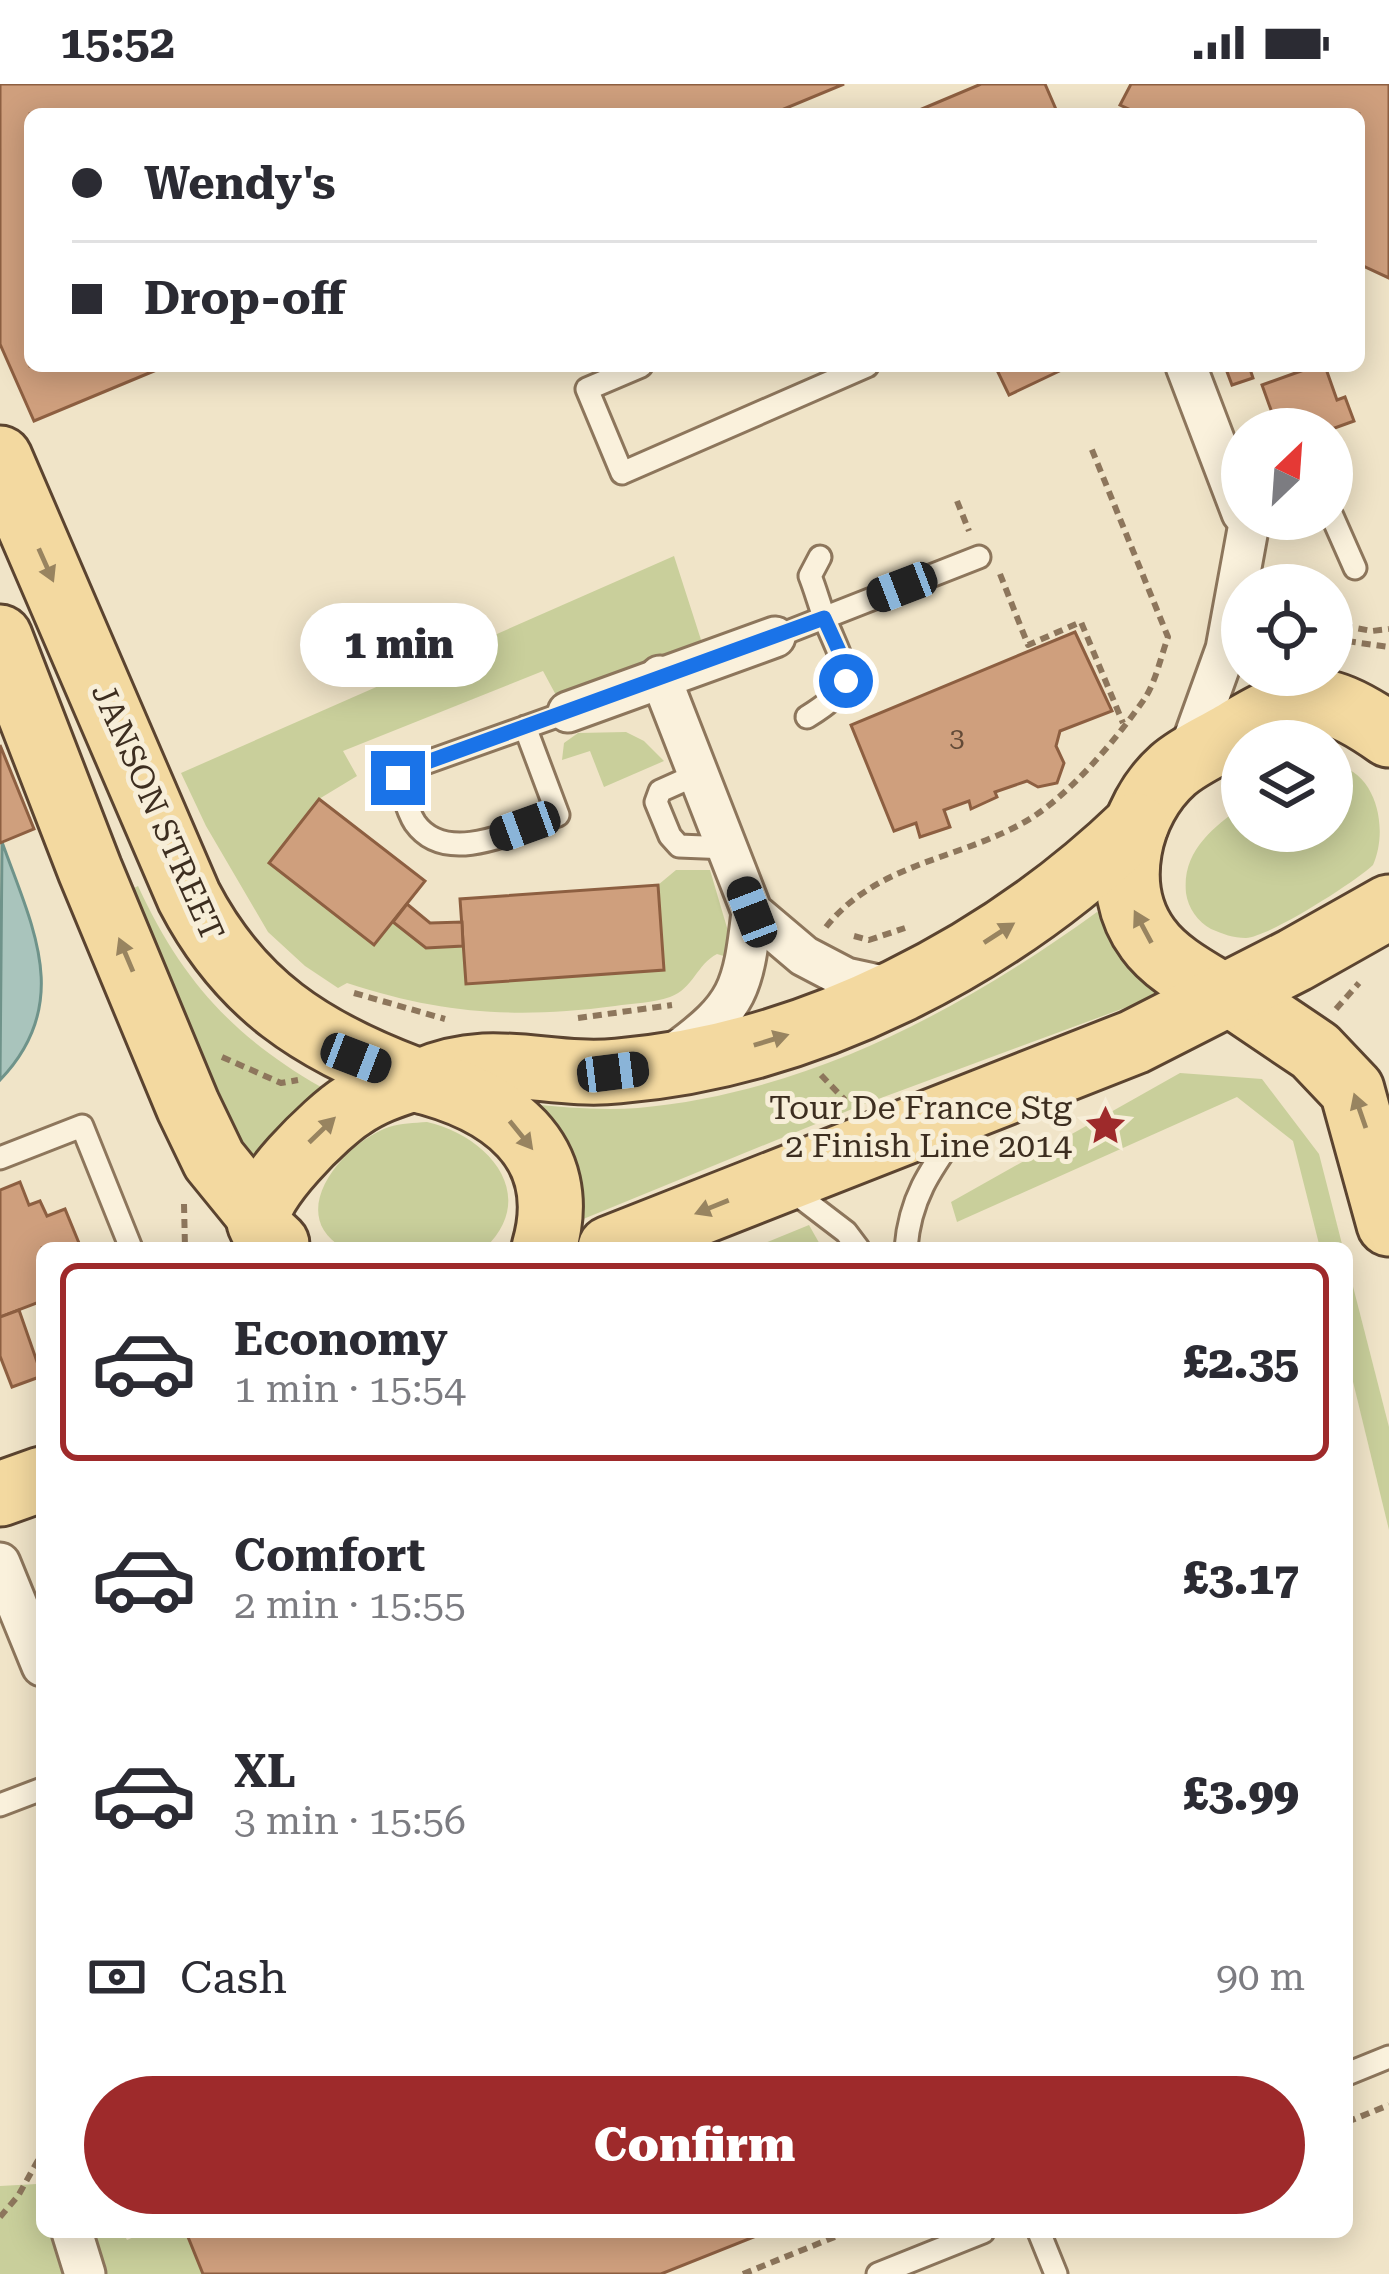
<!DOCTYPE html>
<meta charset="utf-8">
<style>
body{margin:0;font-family:"Roboto Serif",serif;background:#f7f7f7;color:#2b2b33;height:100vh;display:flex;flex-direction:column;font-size:45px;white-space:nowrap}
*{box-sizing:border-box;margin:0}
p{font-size:39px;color:#7c7c81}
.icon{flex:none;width:66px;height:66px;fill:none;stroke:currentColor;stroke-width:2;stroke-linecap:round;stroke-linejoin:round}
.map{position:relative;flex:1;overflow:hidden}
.panel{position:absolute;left:36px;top:1158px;width:1317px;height:996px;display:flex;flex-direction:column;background:#fff;border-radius:18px;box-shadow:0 6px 30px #0003}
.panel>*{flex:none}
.top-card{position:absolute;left:24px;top:24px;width:1341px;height:264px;border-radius:18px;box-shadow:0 6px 30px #0003;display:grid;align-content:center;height:264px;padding:0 48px;background:#fff}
.needle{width:78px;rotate:25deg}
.buttons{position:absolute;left:1221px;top:324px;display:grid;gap:24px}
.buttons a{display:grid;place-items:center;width:132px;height:132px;border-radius:50%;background:#fff;box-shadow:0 6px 30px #0003;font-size:60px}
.end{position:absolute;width:54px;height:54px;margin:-27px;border:15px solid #1a73e8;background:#fff;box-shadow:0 0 0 6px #fff}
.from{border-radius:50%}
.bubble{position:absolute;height:84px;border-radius:42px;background:#fff;box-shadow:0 6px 30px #0003;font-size:39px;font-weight:800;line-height:84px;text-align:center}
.car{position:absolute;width:36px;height:72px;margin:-36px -18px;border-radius:15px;box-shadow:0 0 9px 3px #0007;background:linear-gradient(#222 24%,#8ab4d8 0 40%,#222 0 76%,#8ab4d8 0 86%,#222 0)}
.top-card b{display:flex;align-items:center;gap:42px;height:114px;font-size:45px}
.top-card b+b{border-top:3px solid #e1e1e2}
.top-card i{width:30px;height:30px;background:#2b2b33}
ul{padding:21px 0 0;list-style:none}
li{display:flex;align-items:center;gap:36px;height:198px;margin:0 24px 18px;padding:0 24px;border:6px solid transparent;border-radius:18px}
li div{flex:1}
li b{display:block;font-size:45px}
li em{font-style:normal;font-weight:800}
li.on{border-color:#9e2a2b}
li>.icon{width:108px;height:108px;stroke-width:1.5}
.pay{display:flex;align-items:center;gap:30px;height:132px;padding:0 48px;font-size:45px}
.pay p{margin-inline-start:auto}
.button{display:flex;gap:24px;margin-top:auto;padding:24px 48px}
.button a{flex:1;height:138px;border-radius:72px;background:#9e2a2b;color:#fff;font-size:48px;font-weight:800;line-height:138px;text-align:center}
.status{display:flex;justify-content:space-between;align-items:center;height:84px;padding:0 60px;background:#fff;direction:ltr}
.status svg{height:33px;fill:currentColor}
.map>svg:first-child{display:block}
.green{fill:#c9cf9b}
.water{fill:#a9c4bc;stroke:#6f938a;stroke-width:3}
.building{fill:#cf9f7d;stroke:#8d5f41;stroke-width:3}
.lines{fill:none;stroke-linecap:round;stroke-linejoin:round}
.lane-casing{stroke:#8d765c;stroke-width:27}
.street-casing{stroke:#8d765c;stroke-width:45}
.primary-casing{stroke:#5b4430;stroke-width:69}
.path{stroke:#8d765c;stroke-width:6;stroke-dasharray:9 6;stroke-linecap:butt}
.lane{stroke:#faf1dc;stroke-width:21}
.street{stroke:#faf1dc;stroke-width:39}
.primary{stroke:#f3d9a0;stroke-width:63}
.oneway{fill:#988460}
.route{stroke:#1a73e8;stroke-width:15}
.labels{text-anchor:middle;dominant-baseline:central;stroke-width:10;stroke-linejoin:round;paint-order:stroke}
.number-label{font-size:27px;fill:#624a37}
.street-label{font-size:33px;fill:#3d2e20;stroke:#f7eed8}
.poi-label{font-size:33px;fill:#3d2e20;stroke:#f7eed8;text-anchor:end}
</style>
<div class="status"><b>15:52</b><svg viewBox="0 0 49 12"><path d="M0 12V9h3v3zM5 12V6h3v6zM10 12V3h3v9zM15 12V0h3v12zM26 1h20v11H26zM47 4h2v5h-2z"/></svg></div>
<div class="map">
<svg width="1389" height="2190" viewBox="0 0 1389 2190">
<rect width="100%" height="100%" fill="#f0e4c8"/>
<g class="green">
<path d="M674,472L703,562L557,613L543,587L343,667L357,692L319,715L269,779L374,861L393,838L426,863L463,862L467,900L664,886L658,801L676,786H710L728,847L727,873L717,870C697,880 693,905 670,913C653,919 633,919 615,922C515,935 442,930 347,899L338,904L305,882L268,848L206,742L181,689Z"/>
<polygon points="626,648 644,657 664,677 604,703 590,667 562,676 564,659 578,649"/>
<path d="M1332,680C1377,686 1389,745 1373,781C1355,798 1269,853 1246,854C1233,854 1223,850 1211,845C1198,838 1188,824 1186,809C1182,767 1212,745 1242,722V747H1332Z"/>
<path d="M138,802C181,895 232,952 321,1003L289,1033L255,1075L240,1068L130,806Z"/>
<path d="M1097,828L1109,833L1165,909L862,1021L576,1138L528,1020C565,1023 601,1027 638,1024C807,1009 962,926 1097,828Z"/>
<polygon points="1180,989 1262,995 1319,1070 1343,1164 1320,1164 1293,1057 1237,1013 957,1138 951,1118"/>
<path d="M427,1038C486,1051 541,1110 485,1164H343C283,1129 345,1058 389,1043C401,1039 414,1039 427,1038Z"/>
<polygon points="809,1141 822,1164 753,1164"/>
<polygon points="1347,1179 1389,1343 1389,1446 1347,1273"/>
<polygon points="37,2100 42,2116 42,2148 52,2148 66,2190 0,2190 0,2102"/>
<polygon points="79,2148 123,2148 127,2156 145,2148 186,2148 203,2190 94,2190"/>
</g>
<path class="water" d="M2,758C32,842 74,919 0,996Z"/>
<g class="building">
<polygon points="0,0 844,0 772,30 30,30 30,282 166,282 34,337 0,260"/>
<polygon points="981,0 1045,0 1058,30 910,30"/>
<polygon points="1131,0 1389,0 1389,194 1359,180 1359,30 1140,30 1120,21"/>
<polygon points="995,282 1070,282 1009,311"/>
<polygon points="1233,282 1249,282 1253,294 1232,301 1226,285"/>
<polygon points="1299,282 1325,282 1337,316 1345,313 1354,337 1332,345 1263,345 1276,340 1262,301 1301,287"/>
<polygon points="1075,548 1112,627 1060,647 1056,662 1064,679 1057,699 1038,703 1027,697 995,708 997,713 971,725 969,717 944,726 950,743 920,753 916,739 894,747 851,641"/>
<polygon points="0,661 34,745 0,759"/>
<polygon points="319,715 425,797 374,861 269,779"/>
<polygon points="658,801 664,886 466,900 460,815"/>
<polygon points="407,820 430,839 462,838 463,862 426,864 393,838"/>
<polygon points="20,1098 29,1121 40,1117 47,1132 65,1125 81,1164 42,1164 42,1217 0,1233 0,1106"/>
<polygon points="19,1226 42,1292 12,1303 0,1272 0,1233"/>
<polygon points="186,2148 766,2148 661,2190 203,2190"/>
</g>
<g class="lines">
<defs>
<g id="lane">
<polyline points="641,282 587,305 622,389 867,282"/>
<polyline points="1332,432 1355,484"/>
<polyline points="775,553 979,473"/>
<path d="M807,633C861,600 847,589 826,538C820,523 816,507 810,492L820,473"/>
<path d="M525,643L558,731C518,745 447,784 415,739C407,727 403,708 398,694L405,686L568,628"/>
<polyline points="698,690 660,707 656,718 670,752 679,762 728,764"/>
<polyline points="0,1074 82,1042 131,1164"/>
<polyline points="791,1106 846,1148 858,1164"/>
<path d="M906,1164C910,1113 931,1085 960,1044"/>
<polyline points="0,1721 42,1705"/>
<polyline points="1347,1990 1389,1973"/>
<polyline points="1039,2148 1056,2190"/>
<polyline points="878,2190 983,2148"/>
</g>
<g id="street">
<polyline points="1186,282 1242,429"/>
<polyline points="660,592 752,828 804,872 846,894 897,905"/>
<polyline points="568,628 775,553"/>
<polyline points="1186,676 1226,565 1248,445"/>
<path d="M676,968C739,922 743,905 752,828"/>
<polyline points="0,1479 42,1582"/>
<polyline points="72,2148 85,2190"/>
</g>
<g id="primary">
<path d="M0,374L189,813C240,911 312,957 413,995"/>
<polyline points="0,553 90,786 188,1022 214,1076 258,1130"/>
<polyline points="1229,909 1315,967 1352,1006 1389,1140"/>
<path d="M1222,911C1197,896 1165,879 1148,855C1110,804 1128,726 1173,686C1189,672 1210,663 1229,652C1256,636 1290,613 1323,618C1344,621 1372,639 1389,651"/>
<path d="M421,997C493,965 546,994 618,987C809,971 999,873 1136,741"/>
<path d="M277,1160C271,1154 261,1146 259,1138C251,1111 329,1036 352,1022C371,1009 391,1002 413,995C499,1015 573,1065 544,1164"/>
<polyline points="610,1164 1134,958 1295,876 1389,823"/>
<polyline points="0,1410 42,1395"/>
</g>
</defs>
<use href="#lane" class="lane-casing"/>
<use href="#street" class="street-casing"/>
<use href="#primary" class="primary-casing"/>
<g class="path">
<polyline points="957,417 969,447"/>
<polyline points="1000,490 1028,561 1081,538 1123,639"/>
<polyline points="1332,549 1340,541 1372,547 1389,545"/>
<polyline points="1332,555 1389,563"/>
<path d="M826,843C876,780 955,776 1021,740C1065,717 1117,655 1145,614C1156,597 1161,572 1168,553L1090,361"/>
<polyline points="854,852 869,856 905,844"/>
<polyline points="354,909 445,935"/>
<polyline points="1336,925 1359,899"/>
<polyline points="578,934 672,921"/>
<polyline points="222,973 281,999 298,996"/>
<polyline points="821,991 845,1016"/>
<polyline points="184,1120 185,1164"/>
<polyline points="1347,2038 1389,2021"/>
<polyline points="0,2133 18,2112 42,2069"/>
<polyline points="743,2190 847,2148"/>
</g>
<use href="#lane" class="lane"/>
<use href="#street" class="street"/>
<use href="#primary" class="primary"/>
</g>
<defs><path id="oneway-solid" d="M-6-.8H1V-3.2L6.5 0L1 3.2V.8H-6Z" transform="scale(3)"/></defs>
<g class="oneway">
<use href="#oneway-solid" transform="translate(46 481) rotate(66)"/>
<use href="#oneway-solid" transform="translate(1143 843) rotate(-118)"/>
<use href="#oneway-solid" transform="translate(999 849) rotate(-33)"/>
<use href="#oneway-solid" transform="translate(126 871) rotate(-113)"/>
<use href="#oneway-solid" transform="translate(771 956) rotate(-17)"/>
<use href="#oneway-solid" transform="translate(1360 1027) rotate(-109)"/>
<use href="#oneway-solid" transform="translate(322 1046) rotate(-44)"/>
<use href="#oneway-solid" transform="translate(521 1051) rotate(51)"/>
<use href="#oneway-solid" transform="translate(712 1123) rotate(158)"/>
</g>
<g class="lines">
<polyline class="route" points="398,694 405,686 824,534 845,580 846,597"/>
</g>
<defs>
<symbol id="sight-bare" viewBox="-9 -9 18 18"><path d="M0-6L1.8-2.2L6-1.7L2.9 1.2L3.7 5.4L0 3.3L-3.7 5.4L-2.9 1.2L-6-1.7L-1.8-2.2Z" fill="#9e2a2b" stroke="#f7eed8" stroke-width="2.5" paint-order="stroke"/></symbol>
</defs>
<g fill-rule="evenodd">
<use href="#sight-bare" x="1076" y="1012" width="59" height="59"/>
</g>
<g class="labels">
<g class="number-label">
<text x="957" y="654">3</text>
</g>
<g class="street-label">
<text transform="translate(158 728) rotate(66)">JANSON STREET</text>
</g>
<g class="poi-label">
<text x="1072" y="1023">Tour De France Stg<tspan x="1072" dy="38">2 Finish Line 2014</tspan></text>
</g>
</g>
</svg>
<div class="buttons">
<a><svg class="needle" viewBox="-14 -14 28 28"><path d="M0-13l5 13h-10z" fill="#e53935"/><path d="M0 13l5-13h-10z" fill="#7c7c81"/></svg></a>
<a><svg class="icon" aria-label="locate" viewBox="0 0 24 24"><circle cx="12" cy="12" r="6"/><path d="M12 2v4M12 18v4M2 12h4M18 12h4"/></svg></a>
<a><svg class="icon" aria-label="layers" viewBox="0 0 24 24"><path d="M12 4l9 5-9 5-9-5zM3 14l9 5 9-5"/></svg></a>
</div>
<i class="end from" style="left:846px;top:597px"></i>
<i class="end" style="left:398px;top:694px"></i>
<div class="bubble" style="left:300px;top:519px;width:198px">1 min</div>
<i class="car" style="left:902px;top:503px;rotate:249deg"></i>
<i class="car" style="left:525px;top:742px;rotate:250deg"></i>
<i class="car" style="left:752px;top:828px;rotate:339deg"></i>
<i class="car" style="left:356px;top:974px;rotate:111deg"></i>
<i class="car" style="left:613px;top:988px;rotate:83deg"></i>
<div class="top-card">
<b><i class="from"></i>Wendy's</b>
<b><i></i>Drop-off</b>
</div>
<section class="panel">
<ul>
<li class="on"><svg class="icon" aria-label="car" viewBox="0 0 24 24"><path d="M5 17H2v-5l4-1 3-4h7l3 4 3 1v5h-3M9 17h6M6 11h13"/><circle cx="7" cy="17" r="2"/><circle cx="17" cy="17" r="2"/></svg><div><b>Economy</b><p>1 min · 15:54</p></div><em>£2.35</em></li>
<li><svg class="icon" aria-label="car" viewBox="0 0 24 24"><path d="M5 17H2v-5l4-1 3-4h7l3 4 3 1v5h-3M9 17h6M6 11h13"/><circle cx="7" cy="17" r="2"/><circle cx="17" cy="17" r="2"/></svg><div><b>Comfort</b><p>2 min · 15:55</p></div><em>£3.17</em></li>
<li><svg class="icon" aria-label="car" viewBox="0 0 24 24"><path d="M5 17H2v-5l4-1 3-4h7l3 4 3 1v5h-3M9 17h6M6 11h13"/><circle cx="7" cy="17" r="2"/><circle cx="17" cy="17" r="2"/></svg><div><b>XL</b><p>3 min · 15:56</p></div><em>£3.99</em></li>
</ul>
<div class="pay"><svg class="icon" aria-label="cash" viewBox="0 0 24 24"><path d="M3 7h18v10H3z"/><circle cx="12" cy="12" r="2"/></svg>Cash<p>90 m</p></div>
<div class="button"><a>Confirm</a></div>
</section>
</div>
